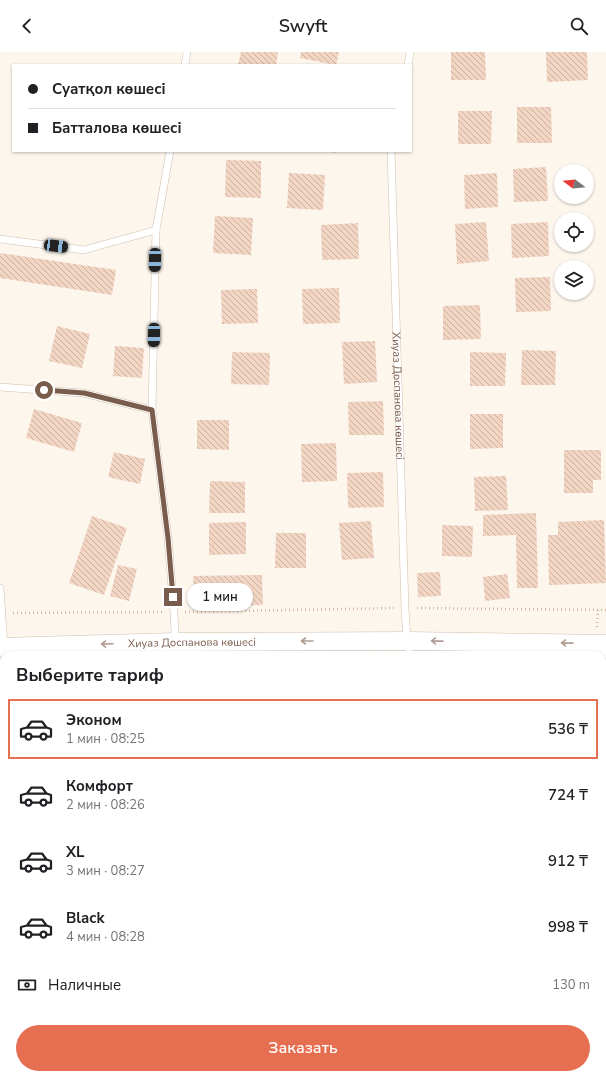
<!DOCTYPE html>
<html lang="ru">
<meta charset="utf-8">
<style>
body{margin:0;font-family:"Nunito Sans",sans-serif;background:#f6f6f6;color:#202124;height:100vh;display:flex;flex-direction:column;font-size:15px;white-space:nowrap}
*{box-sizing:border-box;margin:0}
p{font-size:13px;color:#757577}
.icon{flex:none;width:22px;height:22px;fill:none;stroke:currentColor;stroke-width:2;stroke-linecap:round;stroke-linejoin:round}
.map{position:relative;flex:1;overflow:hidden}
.sheet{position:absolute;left:0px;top:599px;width:606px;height:428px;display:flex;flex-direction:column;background:#fff;border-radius:12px 12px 0 0;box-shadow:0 1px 3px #0004}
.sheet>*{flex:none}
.guide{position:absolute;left:12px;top:12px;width:400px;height:88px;border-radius:0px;box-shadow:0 1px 3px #0004;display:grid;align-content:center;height:88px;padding:0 16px;background:#fff}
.needle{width:26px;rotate:286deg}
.tools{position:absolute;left:554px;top:112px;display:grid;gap:8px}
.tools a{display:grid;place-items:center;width:40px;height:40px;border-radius:50%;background:#fff;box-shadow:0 1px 3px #0004;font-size:20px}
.end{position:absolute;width:18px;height:18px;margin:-9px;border:5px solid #7a5c4d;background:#fff;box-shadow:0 0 0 2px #fff}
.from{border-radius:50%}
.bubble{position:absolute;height:28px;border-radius:14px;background:#fff;box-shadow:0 1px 3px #0004;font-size:13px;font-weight:600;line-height:28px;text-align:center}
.car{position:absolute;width:12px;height:24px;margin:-12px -6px;border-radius:5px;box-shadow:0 0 3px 1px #0007;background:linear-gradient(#222 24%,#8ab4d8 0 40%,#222 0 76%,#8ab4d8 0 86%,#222 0)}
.guide b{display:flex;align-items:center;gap:14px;height:38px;font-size:15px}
.guide b+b{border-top:1px solid #e0e0e0}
.guide i{width:10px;height:10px;background:#202124}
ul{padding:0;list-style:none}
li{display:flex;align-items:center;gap:12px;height:60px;margin:0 8px 6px;padding:0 8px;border:2px solid transparent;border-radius:0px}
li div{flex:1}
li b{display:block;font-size:15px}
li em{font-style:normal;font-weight:600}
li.current{border-color:#e76f51}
li>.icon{width:36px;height:36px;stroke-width:1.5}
h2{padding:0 16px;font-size:18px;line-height:48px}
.pay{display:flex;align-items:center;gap:10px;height:44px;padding:0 16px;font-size:15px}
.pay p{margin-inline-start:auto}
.action{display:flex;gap:8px;margin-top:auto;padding:8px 16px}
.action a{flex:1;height:46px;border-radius:24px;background:#e76f51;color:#fff;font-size:16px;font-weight:600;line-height:46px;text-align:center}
header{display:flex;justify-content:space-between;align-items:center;height:52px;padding:0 16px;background:#fff;font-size:18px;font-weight:600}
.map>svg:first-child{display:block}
.building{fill:url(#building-back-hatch)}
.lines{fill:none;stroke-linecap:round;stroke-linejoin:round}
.service-casing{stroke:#d1beb0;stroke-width:8}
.minor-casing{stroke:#d1beb0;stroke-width:15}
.tertiary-casing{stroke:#d1beb0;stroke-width:19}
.path{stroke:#d9b8a5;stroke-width:2.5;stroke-dasharray:1 3;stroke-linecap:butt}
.service{stroke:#fff;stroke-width:7}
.minor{stroke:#fff;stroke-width:14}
.tertiary{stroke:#fff;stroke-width:18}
.oneway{stroke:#af9d94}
.route{stroke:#7a5c4d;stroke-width:5}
.labels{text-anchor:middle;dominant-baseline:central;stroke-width:3.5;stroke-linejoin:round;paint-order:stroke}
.street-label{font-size:11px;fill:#7a5c4d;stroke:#fffaf3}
</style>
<header><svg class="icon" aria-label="back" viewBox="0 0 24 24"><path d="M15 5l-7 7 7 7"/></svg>Swyft<svg class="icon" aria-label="search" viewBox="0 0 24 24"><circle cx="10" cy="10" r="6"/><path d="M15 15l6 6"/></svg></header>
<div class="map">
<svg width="606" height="1027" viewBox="0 0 606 1027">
<defs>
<pattern id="building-back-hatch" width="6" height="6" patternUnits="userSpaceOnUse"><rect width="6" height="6" fill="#f3d5c3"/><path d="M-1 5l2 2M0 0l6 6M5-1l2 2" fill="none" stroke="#cab0a1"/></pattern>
</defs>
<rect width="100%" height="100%" fill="#fdf6ec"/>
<g class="building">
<polygon points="241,0 278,0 276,13 238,13"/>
<polygon points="301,0 339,0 336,13 300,6"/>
<polygon points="451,0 485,0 486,28 451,28"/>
<polygon points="546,0 587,0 588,28 547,30"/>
<polygon points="517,55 551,55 552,91 517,91"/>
<polygon points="458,59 492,59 491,92 458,92"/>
<polygon points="324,99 337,99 337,101"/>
<polygon points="226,108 261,109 261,146 225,145"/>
<polygon points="546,115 548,149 514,150 513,117"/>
<polygon points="289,121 325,123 323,158 287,156"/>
<polygon points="497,121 498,155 465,157 464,123"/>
<polygon points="215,164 253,166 251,203 213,201"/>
<polygon points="486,170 489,209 457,212 455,172"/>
<polygon points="548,170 549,204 512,206 511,172"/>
<polygon points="358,171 359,207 322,208 321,173"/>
<polygon points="0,201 116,218 112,243 0,226"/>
<polygon points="550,225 551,259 516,260 515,226"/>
<polygon points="339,236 340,271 303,272 302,237"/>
<polygon points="257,237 258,271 222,272 221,238"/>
<polygon points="480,253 481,287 443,288 443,254"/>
<polygon points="57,274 90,282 82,316 49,309"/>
<polygon points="375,289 377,330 344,332 342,290"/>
<polygon points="115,294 144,296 142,326 113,324"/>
<polygon points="522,298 556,299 555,333 521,333"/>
<polygon points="232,300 270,301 269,333 231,332"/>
<polygon points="470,300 506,301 505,334 470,334"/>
<polygon points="383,349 384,383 349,383 348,350"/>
<polygon points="34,357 82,371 74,400 26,386"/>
<polygon points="470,362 503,362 503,396 470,397"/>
<polygon points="197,368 229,368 229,398 197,397"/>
<polygon points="336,391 337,429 302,430 301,392"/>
<polygon points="564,398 601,398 601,428 593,428 593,441 564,441"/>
<polygon points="114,400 145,407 140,432 108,425"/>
<polygon points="383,420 384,455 348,456 347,421"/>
<polygon points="506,424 508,458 475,459 474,425"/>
<polygon points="210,429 245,430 245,461 209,461"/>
<polygon points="536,461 538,536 517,536 516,483 483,484 483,463"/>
<polygon points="92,464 127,476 104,543 69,531"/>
<polygon points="604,468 606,531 549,533 548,483 558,483 558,470"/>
<polygon points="371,469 374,506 342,508 339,471"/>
<polygon points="246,470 246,502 209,503 209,471"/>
<polygon points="442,473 473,474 472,505 442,504"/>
<polygon points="276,481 306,481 306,516 275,516"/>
<polygon points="118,513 137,517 129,549 110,544"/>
<polygon points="440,520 441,544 418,545 417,521"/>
<polygon points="507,522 510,546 485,549 483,525"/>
<polygon points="262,523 263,553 194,554 193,524"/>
<rect x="602" y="648" width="4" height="49"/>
<rect x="602" y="718" width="4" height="25"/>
<polygon points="188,1023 226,1023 225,1027 188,1027"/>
</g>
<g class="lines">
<defs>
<g id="service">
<polyline points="185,13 187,0"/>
<polyline points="408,13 410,0"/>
<polyline points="170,99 156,178 152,358 168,486 174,560 176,603"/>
<path id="s1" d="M391,99L405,556L407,589L410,603"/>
<polyline points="0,187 84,198 156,178"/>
<polyline points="0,335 83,341 152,358"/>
<polyline points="0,536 4,595"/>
</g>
<g id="minor">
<polyline points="602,870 606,870"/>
<polyline points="0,873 4,873"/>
</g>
<g id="tertiary">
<path id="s2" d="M0,595L175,590L407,589L606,592"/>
<polyline points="602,607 606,608"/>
</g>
</defs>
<use href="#service" class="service-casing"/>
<use href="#minor" class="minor-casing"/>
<use href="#tertiary" class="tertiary-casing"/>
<g class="path">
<polyline points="417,556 606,558"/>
<polyline points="185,560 394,556"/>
<polyline points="13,561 164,560"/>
<polyline points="597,575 598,558"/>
<polyline points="0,639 4,639"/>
<polyline points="602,642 606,642"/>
</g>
<use href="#service" class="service"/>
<use href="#minor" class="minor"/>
<use href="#tertiary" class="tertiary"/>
</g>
<defs><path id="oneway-shaft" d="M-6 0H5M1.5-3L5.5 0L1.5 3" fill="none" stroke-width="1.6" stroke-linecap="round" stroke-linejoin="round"/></defs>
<g class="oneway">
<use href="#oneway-shaft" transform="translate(307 589) rotate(180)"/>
<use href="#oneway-shaft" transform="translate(437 589) rotate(-179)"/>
<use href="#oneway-shaft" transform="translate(567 591) rotate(-179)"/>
<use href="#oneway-shaft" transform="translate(107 592) rotate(178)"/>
</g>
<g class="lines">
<polyline class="route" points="44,338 84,341 152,358 168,486 173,545"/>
</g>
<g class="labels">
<g class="street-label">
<text stroke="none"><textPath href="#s1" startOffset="245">Хиуаз Доспанова көшесі</textPath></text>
<text stroke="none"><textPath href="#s2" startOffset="192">Хиуаз Доспанова көшесі</textPath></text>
</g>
</g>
</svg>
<div class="tools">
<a><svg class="needle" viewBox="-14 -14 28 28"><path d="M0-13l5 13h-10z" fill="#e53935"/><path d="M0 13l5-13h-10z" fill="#757577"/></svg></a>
<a><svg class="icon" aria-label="locate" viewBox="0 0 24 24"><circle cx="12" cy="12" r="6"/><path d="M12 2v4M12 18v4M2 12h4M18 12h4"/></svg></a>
<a><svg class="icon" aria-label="layers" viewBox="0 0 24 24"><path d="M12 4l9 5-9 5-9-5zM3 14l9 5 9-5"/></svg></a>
</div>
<i class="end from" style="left:44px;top:338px"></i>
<i class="end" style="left:173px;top:545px"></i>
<div class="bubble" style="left:187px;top:531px;width:66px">1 мин</div>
<i class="car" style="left:56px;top:194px;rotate:97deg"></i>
<i class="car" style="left:155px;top:208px;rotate:181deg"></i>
<i class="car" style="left:154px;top:283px;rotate:181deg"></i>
<div class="guide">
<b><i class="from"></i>Суатқол көшесі</b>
<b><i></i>Батталова көшесі</b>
</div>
<section class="sheet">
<h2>Выберите тариф</h2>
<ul>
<li class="current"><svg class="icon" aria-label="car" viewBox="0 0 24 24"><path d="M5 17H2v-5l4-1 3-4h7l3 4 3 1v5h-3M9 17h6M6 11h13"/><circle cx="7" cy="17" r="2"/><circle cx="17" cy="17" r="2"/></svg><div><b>Эконом</b><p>1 мин · 08:25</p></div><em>536 ₸</em></li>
<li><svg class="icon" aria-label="car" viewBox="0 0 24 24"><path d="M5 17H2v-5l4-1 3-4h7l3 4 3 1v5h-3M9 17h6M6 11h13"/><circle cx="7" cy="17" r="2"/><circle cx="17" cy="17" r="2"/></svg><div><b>Комфорт</b><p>2 мин · 08:26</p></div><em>724 ₸</em></li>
<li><svg class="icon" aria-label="car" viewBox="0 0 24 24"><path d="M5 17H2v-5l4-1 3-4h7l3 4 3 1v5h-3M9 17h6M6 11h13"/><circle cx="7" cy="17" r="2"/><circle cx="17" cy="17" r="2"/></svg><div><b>XL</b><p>3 мин · 08:27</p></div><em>912 ₸</em></li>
<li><svg class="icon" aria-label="car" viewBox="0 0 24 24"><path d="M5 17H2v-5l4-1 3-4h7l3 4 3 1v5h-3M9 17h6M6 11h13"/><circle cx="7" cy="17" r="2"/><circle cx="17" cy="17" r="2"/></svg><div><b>Black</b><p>4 мин · 08:28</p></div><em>998 ₸</em></li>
</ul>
<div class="pay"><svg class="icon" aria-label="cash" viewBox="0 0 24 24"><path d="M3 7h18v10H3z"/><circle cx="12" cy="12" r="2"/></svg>Наличные<p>130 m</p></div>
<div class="action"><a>Заказать</a></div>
</section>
</div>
